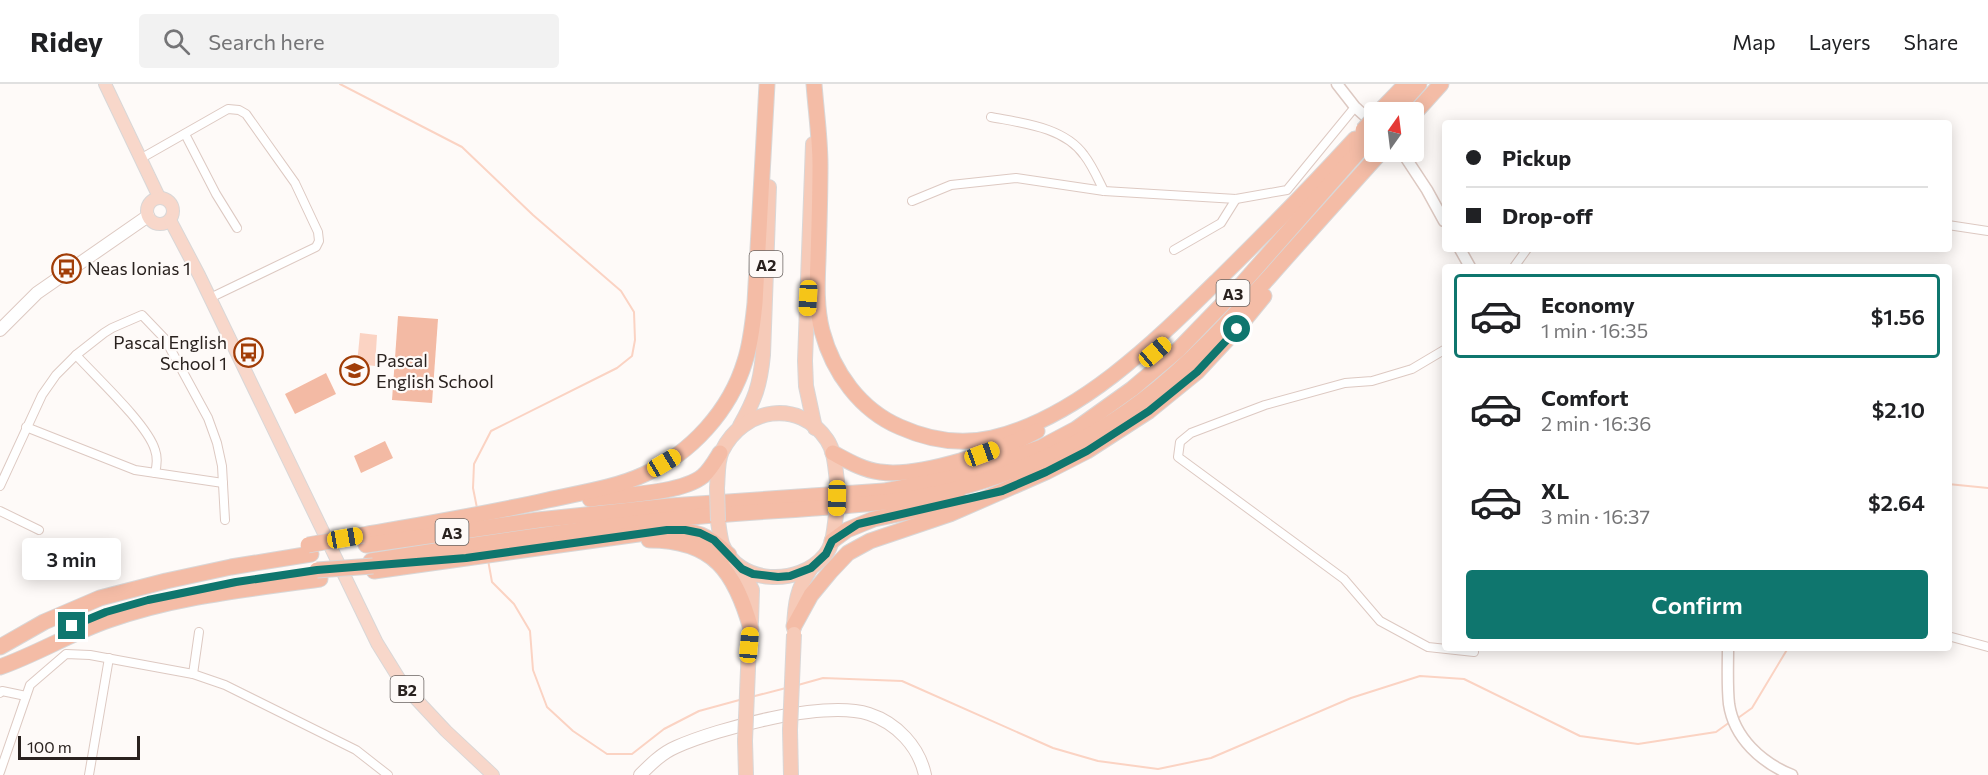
<!DOCTYPE html>
<meta charset="utf-8">
<style>
body{margin:0;font-family:Commissioner,sans-serif;background:#f2f2f2;color:#202124;height:100vh;display:flex;flex-direction:column;font-size:22px;white-space:nowrap}
*{box-sizing:border-box;margin:0}
p{font-size:20px;color:#757577}
.icon{flex:none;width:33px;height:33px;fill:none;stroke:currentColor;stroke-width:2;stroke-linecap:round;stroke-linejoin:round}
.map{position:relative;flex:1;overflow:hidden}
.sheet{position:absolute;left:1442px;top:180px;width:510px;height:387px;display:flex;flex-direction:column;background:#fff;border-radius:6px;box-shadow:0 3px 15px #0003}
.sheet>*{flex:none}
.hud{position:absolute;left:1442px;top:36px;width:510px;height:132px;border-radius:6px;box-shadow:0 3px 15px #0003;display:grid;align-content:center;height:132px;padding:0 24px;background:#fff}
.needle{width:39px;rotate:14deg}
.tools{position:absolute;left:1364px;top:18px;display:grid;gap:12px}
.tools a{display:grid;place-items:center;width:60px;height:60px;border-radius:6px;background:#fff;box-shadow:0 3px 15px #0003;font-size:30px}
.scale{position:absolute;left:18px;bottom:15px;width:122px;box-sizing:border-box;padding-left:6px;border:3px solid #2a221f;border-top:0;font-size:16px;line-height:21px;white-space:nowrap;color:#2a221f;-webkit-text-stroke:4px #fefaf8;paint-order:stroke}
.end{position:absolute;width:27px;height:27px;margin:-14px;border:8px solid #0f766e;background:#fff;box-shadow:0 0 0 3px #fff}
.from{border-radius:50%}
.bubble{position:absolute;height:42px;border-radius:6px;background:#fff;box-shadow:0 3px 15px #0003;font-size:20px;font-weight:600;line-height:42px;text-align:center}
.car{position:absolute;width:18px;height:36px;margin:-18px -9px;border-radius:8px;box-shadow:0 0 4px 2px #0007;background:linear-gradient(#f5c518 24%,#345 0 40%,#f5c518 0 76%,#345 0 86%,#f5c518 0)}
.hud b{display:flex;align-items:center;gap:21px;height:57px;font-size:22px}
.hud b+b{border-top:2px solid #e0e0e0}
.hud i{width:15px;height:15px;background:#202124}
ul{padding:10px 0 0;list-style:none}
li{display:flex;align-items:center;gap:18px;height:84px;margin:0 12px 9px;padding:0 12px;border:3px solid transparent;border-radius:6px}
li div{flex:1}
li b{display:block;font-size:22px}
li em{font-style:normal;font-weight:600}
li.active{border-color:#0f766e}
li>.icon{width:54px;height:54px;stroke-width:1.5}
.primary-button{display:flex;gap:12px;margin-top:auto;padding:12px 24px}
.primary-button a{flex:1;height:69px;border-radius:6px;background:#0f766e;color:#fff;font-size:24px;font-weight:600;line-height:69px;text-align:center}
header{display:flex;align-items:center;gap:36px;box-sizing:border-box;height:84px;padding:0 30px;background:#fff;border-bottom:2px solid #e0e0e0}
header strong{font-size:28px}
nav{display:flex;gap:33px;margin-inline-start:auto;font-size:21px}
.search{width:420px;height:54px;background:#f2f2f2;display:flex;align-items:center;gap:15px;box-sizing:border-box;padding:0 21px;border-radius:6px;color:#757577;font-size:22px}
.map>svg:first-child{display:block}
.green{fill:#f3baa4}
.water{fill:#fbd3c3}
.lines{fill:none;stroke-linecap:round;stroke-linejoin:round}
.stream{stroke:#fbd3c3;stroke-width:2}
.minor-casing{stroke:#ddc9c2;stroke-width:10}
.tertiary-casing{stroke:#ddc9c2;stroke-width:13}
.secondary-casing{stroke:#ddc9c2;stroke-width:14}
.primary-casing{stroke:#d9d7d7;stroke-width:14}
.trunk-casing{stroke:#d9d7d7;stroke-width:16}
.motorway-casing{stroke:#d9d7d7;stroke-width:17}
.minor{stroke:#fff;stroke-width:8}
.tertiary{stroke:#fff;stroke-width:10}
.secondary{stroke:#fff;stroke-width:12}
.primary{stroke:#f8d7ca;stroke-width:12}
.trunk{stroke:#f6cab8;stroke-width:14}
.motorway{stroke:#f4bca6;stroke-width:15}
.trunk-bridge-casing{stroke:#d9d7d7;stroke-width:16;stroke-linecap:butt}
.motorway-bridge-casing{stroke:#d9d7d7;stroke-width:17;stroke-linecap:butt}
.trunk-bridge{stroke:#f6cab8;stroke-width:14}
.motorway-bridge{stroke:#f4bca6;stroke-width:15}
.route{stroke:#0f766e;stroke-width:8}
.labels{text-anchor:middle;dominant-baseline:central;stroke-width:4.5;stroke-linejoin:round;paint-order:stroke}
.shield{fill:#fefaf8;stroke:#6a6360;stroke-width:1.5}
.shield-label{font-size:16px;font-weight:bold;fill:#2a221f}
.poi-label{font-size:18px;fill:#2a221f;stroke:#fefaf8;text-anchor:start}
</style>
<header>
<strong>Ridey</strong>
<div class="search"><svg class="icon" aria-label="search" viewBox="0 0 24 24"><circle cx="10" cy="10" r="6"/><path d="M15 15l6 6"/></svg>Search here</div>
<nav><a>Map</a><a>Layers</a><a>Share</a></nav>
</header>
<div class="map">
<svg width="1988" height="691" viewBox="0 0 1988 691">
<rect width="100%" height="100%" fill="#fefaf8"/>
<g class="green">
<polygon points="398,232 438,235 432,319 392,316"/>
<polygon points="326,289 336,310 295,330 285,310"/>
<polygon points="385,357 393,374 361,389 354,372"/>
</g>
<polygon class="water" points="360,249 377,251 375,282 357,280"/>
<g class="lines">
<g class="stream">
<polyline points="340,0 462,63 533,131 621,207 634,228 635,256 632,272 617,284 491,347 474,380 473,404 477,424"/>
<polyline points="1948,400 1988,404"/>
<polyline points="488,476 492,498 514,520 530,547 533,586 547,623 573,647 607,670 632,670 664,645 699,627 743,615"/>
<polyline points="798,601 823,594 902,597 1053,664 1098,677 1158,685 1211,674 1351,614 1420,592 1464,595 1580,652 1638,660 1716,648 1730,638"/>
<polyline points="751,613 786,604"/>
<polyline points="1738,634 1752,624 1788,564"/>
</g>
<defs>
<g id="minor">
<path d="M991,33C1022,39 1064,43 1084,71C1092,81 1098,95 1104,107"/>
<polyline points="185,50 216,110 237,144"/>
<polyline points="140,75 228,25 239,26 246,30 295,99 318,148 319,157 316,163 210,214"/>
<polyline points="912,117 951,101 1016,94 1104,107 1236,115 1287,106 1355,23"/>
<polyline points="1948,141 1988,147"/>
<polyline points="1174,166 1221,139 1236,115"/>
<polyline points="1514,183 1527,165"/>
<polyline points="1444,266 1412,285 1372,297 1345,299 1265,321 1191,349 1180,358 1178,373 1344,495 1380,537 1428,563 1474,568"/>
<path d="M76,271C96,293 148,341 155,366C158,374 157,381 155,389"/>
<polyline points="26,343 135,386 223,399"/>
<polyline points="0,402 42,311 56,291 76,271 104,249 112,244 142,231 165,255 208,334 217,359 222,382 225,436"/>
<polyline points="0,427 39,446"/>
<polyline points="1948,552 1988,563"/>
<polyline points="193,590 199,548"/>
<polyline points="0,609 2,607 26,612"/>
<polyline points="0,688 30,601 66,570 90,571 193,590 225,601 356,666 388,691"/>
<polyline points="89,691 109,574"/>
</g>
<g id="tertiary">
<polyline points="1337,0 1355,23 1374,40"/>
<polyline points="1402,68 1427,106 1444,137"/>
<polyline points="1460,165 1470,183"/>
<path d="M1728,564C1728,583 1727,602 1729,620C1734,654 1762,679 1792,691"/>
</g>
<g id="secondary">
<polyline points="0,246 37,209 148,132"/>
<path d="M640,691C651,680 662,669 676,663C719,644 824,616 869,630C897,639 919,663 925,691"/>
</g>
<g id="primary">
<polyline points="105,0 159,113"/>
<circle cx="160" cy="127" r="13"/>
<polyline points="170,136 199,191 377,559 403,601 446,647 493,691"/>
</g>
<g id="trunk">
<polyline points="813,60 805,277 806,302 815,344"/>
<path d="M740,342C755,315 760,302 763,271L769,103"/>
<path d="M717,404C718,393 717,377 722,367C743,324 799,314 827,356C835,368 835,383 837,397"/>
<path d="M718,437C719,444 720,453 722,460C738,501 799,503 825,471C834,460 834,444 836,431"/>
<polyline points="742,485 752,506 751,538"/>
<path d="M794,544C795,520 797,504 811,484"/>
<polyline points="790,646 791,691"/>
<polyline points="745,657 746,691"/>
</g>
<g id="motorway">
<path d="M814,0C816,27 820,54 820,81C820,112 819,144 818,176C817,199 816,224 822,247C833,288 860,326 900,343C929,356 961,361 992,354C1079,334 1158,255 1219,195C1266,149 1311,103 1355,55"/>
<polyline points="1379,28 1406,0"/>
<polyline points="1394,28 1419,0"/>
<polyline points="1413,31 1441,0"/>
<path d="M833,369C848,377 863,386 880,388C920,394 1002,366 1037,347"/>
<path d="M590,415C620,411 681,410 703,392C710,386 715,377 720,369"/>
<path d="M363,451C425,440 487,430 548,416C579,409 615,404 645,390C691,369 730,327 745,277C751,259 753,238 755,219L767,0"/>
<path d="M649,456C714,456 735,488 751,545"/>
<polyline points="832,457 847,446 874,435 961,417"/>
<polyline points="366,461 538,436 670,422 884,407 951,394 1042,363 1076,345 1132,305 1178,266 1242,200 1374,50"/>
<path d="M371,477C471,461 571,446 672,435C743,427 814,426 884,418C974,408 1071,371 1143,316C1190,280 1230,236 1270,192C1307,150 1344,109 1381,68"/>
<path d="M374,487L667,446C696,446 708,451 729,471"/>
<polyline points="794,542 811,511 830,488 848,469 870,457 950,430 1046,388 1087,367 1149,327 1197,288 1237,245 1264,212"/>
<polyline points="0,563 44,538 100,514 166,497 231,483 311,470"/>
<path d="M0,583C37,570 71,549 109,536C176,512 250,505 320,495"/>
</g>
</defs>
<use href="#minor" class="minor-casing"/>
<use href="#tertiary" class="tertiary-casing"/>
<use href="#secondary" class="secondary-casing"/>
<use href="#primary" class="primary-casing"/>
<use href="#trunk" class="trunk-casing"/>
<use href="#motorway" class="motorway-casing"/>
<use href="#minor" class="minor"/>
<use href="#tertiary" class="tertiary"/>
<use href="#secondary" class="secondary"/>
<use href="#primary" class="primary"/>
<use href="#trunk" class="trunk"/>
<use href="#motorway" class="motorway"/>
<defs>
<g id="trunk-bridge">
<polyline points="717,404 718,437"/>
<polyline points="836,431 837,397"/>
<polyline points="790,646 794,550"/>
<polyline points="745,657 749,561"/>
</g>
<g id="motorway-bridge">
<polyline points="1363,46 1374,34"/>
<polyline points="308,461 363,451"/>
<polyline points="317,486 373,482"/>
</g>
</defs>
<use href="#trunk-bridge" class="trunk-bridge-casing"/>
<use href="#motorway-bridge" class="motorway-bridge-casing"/>
<use href="#trunk-bridge" class="trunk-bridge"/>
<use href="#motorway-bridge" class="motorway-bridge"/>
</g>
<g class="lines">
<polyline class="route" points="72,542 106,528 148,516 236,498 317,486 466,474 667,446 685,446 700,449 714,456 742,485 753,490 778,493 790,492 811,484 826,470 832,457 858,440 1002,407 1046,388 1087,367 1149,327 1197,288 1237,245"/>
</g>
<defs>
<symbol id="bus-ring" viewBox="-11 -11 22 22"><circle r="9.5" fill="#fefaf8" stroke="#a13d07" stroke-width="1.5"/><path d="M-5-6H5V4H4V6H2V4H-2V6H-4V4H-5ZM-3.5-4V0h7V-4ZM-3.5 1.2v1.5H-2V1.2ZM2 1.2v1.5H3.5V1.2Z" fill="#a13d07"/></symbol>
<symbol id="school-ring" viewBox="-11 -11 22 22"><circle r="9.5" fill="#fefaf8" stroke="#a13d07" stroke-width="1.5"/><path d="M0-5L7-2L0 1L-7-2ZM-4 1L0 2.5L4 1V4Q0 6-4 4Z" fill="#a13d07"/></symbol>
</defs>
<g fill-rule="evenodd">
<use href="#bus-ring" x="50" y="168" width="33" height="33"/>
<use href="#bus-ring" x="232" y="252" width="33" height="33"/>
<use href="#school-ring" x="338" y="270" width="33" height="33"/>
</g>
<g class="labels">
<g class="shield">
<rect x="749.5" y="167" width="33" height="26" rx="4.5"/>
<rect x="1216.5" y="196" width="33" height="26" rx="4.5"/>
<rect x="435.5" y="435" width="33" height="26" rx="4.5"/>
<rect x="390.5" y="592" width="33" height="26" rx="4.5"/>
</g>
<g class="shield-label">
<text x="766" y="180">A2</text>
<text x="1233" y="209">A3</text>
<text x="452" y="448">A3</text>
<text x="407" y="605">B2</text>
</g>
<g class="poi-label">
<text x="87" y="184">Neas Ionias 1</text>
<text x="227" y="258" text-anchor="end">Pascal English<tspan x="227" dy="21">School 1</tspan></text>
<text x="376" y="276">Pascal<tspan x="376" dy="21">English School</tspan></text>
</g>
</g>
</svg>
<div class="tools">
<a><svg class="needle" viewBox="-14 -14 28 28"><path d="M0-13l5 13h-10z" fill="#e53935"/><path d="M0 13l5-13h-10z" fill="#757577"/></svg></a>
</div>
<div class="scale">100 m</div>
<i class="end from" style="left:1237px;top:245px"></i>
<i class="end" style="left:72px;top:542px"></i>
<div class="bubble" style="left:22px;top:454px;width:99px">3 min</div>
<i class="car" style="left:808px;top:214px;rotate:183deg"></i>
<i class="car" style="left:1155px;top:268px;rotate:50deg"></i>
<i class="car" style="left:982px;top:370px;rotate:70deg"></i>
<i class="car" style="left:664px;top:379px;rotate:59deg"></i>
<i class="car" style="left:837px;top:414px;rotate:181deg"></i>
<i class="car" style="left:345px;top:454px;rotate:80deg"></i>
<i class="car" style="left:749px;top:561px;rotate:5deg"></i>
<div class="hud">
<b><i class="from"></i>Pickup</b>
<b><i></i>Drop-off</b>
</div>
<section class="sheet">
<ul>
<li class="active"><svg class="icon" aria-label="car" viewBox="0 0 24 24"><path d="M5 17H2v-5l4-1 3-4h7l3 4 3 1v5h-3M9 17h6M6 11h13"/><circle cx="7" cy="17" r="2"/><circle cx="17" cy="17" r="2"/></svg><div><b>Economy</b><p>1 min · 16:35</p></div><em>$1.56</em></li>
<li><svg class="icon" aria-label="car" viewBox="0 0 24 24"><path d="M5 17H2v-5l4-1 3-4h7l3 4 3 1v5h-3M9 17h6M6 11h13"/><circle cx="7" cy="17" r="2"/><circle cx="17" cy="17" r="2"/></svg><div><b>Comfort</b><p>2 min · 16:36</p></div><em>$2.10</em></li>
<li><svg class="icon" aria-label="car" viewBox="0 0 24 24"><path d="M5 17H2v-5l4-1 3-4h7l3 4 3 1v5h-3M9 17h6M6 11h13"/><circle cx="7" cy="17" r="2"/><circle cx="17" cy="17" r="2"/></svg><div><b>XL</b><p>3 min · 16:37</p></div><em>$2.64</em></li>
</ul>
<div class="primary-button"><a>Confirm</a></div>
</section>
</div>
